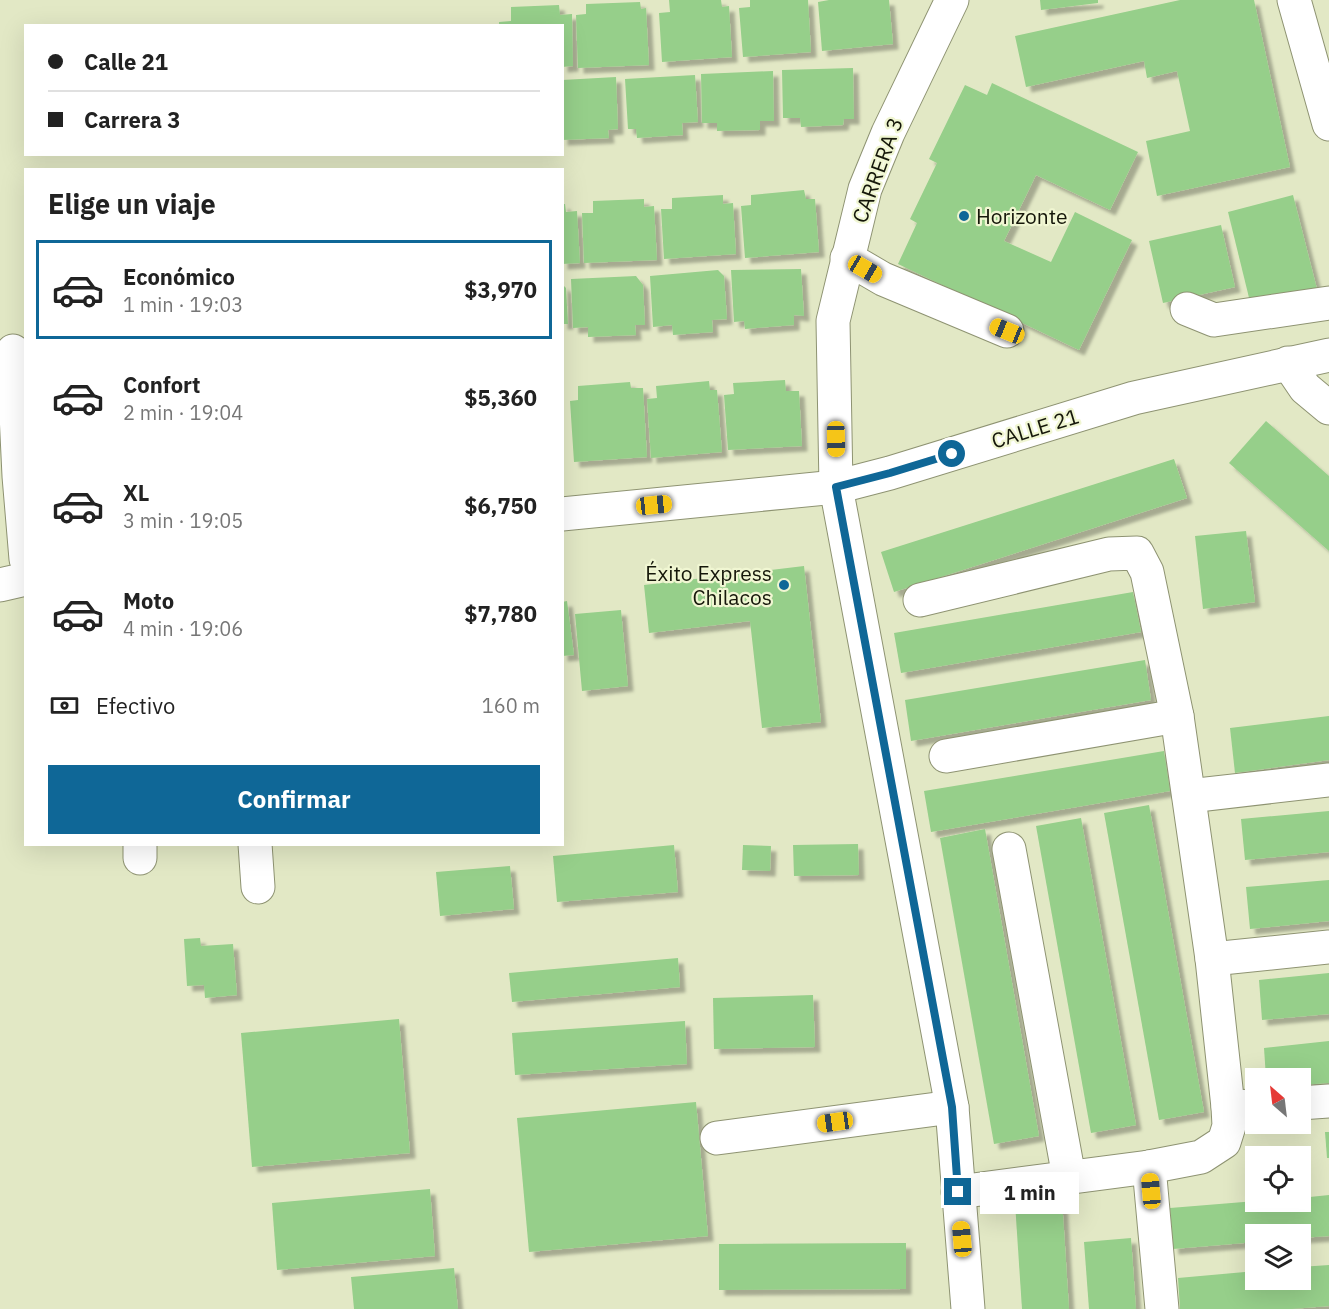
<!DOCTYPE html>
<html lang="es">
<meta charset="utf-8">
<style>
body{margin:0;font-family:"IBM Plex Sans",sans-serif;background:#f2f2f2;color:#222;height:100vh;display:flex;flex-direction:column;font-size:22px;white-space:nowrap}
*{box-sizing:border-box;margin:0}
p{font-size:20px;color:#767676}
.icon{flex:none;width:33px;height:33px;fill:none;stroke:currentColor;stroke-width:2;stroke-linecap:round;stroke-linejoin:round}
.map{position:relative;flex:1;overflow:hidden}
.details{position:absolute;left:24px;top:168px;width:540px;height:678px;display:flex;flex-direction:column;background:#fff;border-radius:0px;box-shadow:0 6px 24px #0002}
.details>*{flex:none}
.hud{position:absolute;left:24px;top:24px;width:540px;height:132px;border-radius:0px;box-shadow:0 6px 24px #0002;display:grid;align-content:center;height:132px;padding:0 24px;background:#fff}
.needle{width:39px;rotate:332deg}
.tools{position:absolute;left:1245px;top:1068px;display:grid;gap:12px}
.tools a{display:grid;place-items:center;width:66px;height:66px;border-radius:0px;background:#fff;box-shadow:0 6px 24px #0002;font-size:30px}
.end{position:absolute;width:27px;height:27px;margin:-14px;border:8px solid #0f6797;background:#fff;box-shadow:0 0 0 3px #fff}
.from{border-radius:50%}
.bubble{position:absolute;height:42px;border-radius:0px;background:#fff;box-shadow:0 6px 24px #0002;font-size:20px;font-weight:800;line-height:42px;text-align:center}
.car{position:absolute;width:18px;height:36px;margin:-18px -9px;border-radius:8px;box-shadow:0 0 4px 2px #0007;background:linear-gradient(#f5c518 24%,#345 0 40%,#f5c518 0 76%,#345 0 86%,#f5c518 0)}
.hud b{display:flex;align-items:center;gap:21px;height:57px;font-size:22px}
.hud b+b{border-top:2px solid #e0e0e0}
.hud i{width:15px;height:15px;background:#222}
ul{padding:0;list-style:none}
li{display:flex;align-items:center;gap:18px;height:99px;margin:0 12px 9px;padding:0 12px;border:3px solid transparent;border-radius:0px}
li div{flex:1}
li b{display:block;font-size:22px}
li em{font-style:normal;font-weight:800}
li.current{border-color:#0f6797}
li>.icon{width:54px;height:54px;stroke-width:1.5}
h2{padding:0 24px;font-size:27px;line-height:72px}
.pay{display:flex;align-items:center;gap:15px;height:66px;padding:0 24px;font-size:22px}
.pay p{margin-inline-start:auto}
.action{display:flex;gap:12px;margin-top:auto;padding:12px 24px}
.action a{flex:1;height:69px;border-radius:0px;background:#0f6797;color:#fff;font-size:24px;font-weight:800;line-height:69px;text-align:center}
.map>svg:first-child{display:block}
.building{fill:#96cf8a;filter:url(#shadow)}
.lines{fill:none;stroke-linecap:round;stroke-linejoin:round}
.minor-casing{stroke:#8e9372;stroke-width:35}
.minor{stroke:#fff;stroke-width:33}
.route{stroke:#0f6797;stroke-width:8}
.poi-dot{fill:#0f6797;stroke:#f0f6d2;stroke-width:2}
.labels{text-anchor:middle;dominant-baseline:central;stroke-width:4.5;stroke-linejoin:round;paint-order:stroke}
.street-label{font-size:21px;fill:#15170a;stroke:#f0f6d2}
.poi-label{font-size:21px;fill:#15170a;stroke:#f0f6d2;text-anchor:start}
</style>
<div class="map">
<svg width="1329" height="1309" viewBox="0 0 1329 1309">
<defs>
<filter id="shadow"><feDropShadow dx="5.5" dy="5.5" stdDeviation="1.5" flood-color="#0004"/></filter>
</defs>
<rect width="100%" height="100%" fill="#e2e8c5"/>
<g class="building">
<polygon points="669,0 721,0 722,7 729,6 732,57 662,62 659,13 670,12"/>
<polygon points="750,0 808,0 811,52 743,57 739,8 750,7"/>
<polygon points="829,0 889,0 893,44 822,51 818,2"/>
<polygon points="1040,0 1098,0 1098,3 1041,10"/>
<polygon points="1180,0 1254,0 1290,167 1157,196 1146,141 1190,131 1177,71 1147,78 1144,61 1026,87 1015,36"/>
<polygon points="640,2 641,9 646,8 649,65 578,68 576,15 586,14 586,4"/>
<polygon points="559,5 560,15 572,14 573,66 562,67 562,26 499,26 499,22 511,21 511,7"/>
<polygon points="853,68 854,119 844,119 843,125 801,127 800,118 783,118 782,70"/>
<polygon points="773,71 774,121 760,121 760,130 717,131 717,123 702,123 701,74"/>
<polygon points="695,75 698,122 682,123 683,135 637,138 636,129 628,129 625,79"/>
<polygon points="616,77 618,129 608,130 609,138 562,140 562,80"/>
<polygon points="992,83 1138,152 1110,210 1036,175 1004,241 1051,262 1075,212 1132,240 1079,350 898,264 917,223 910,219 937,163 929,159 965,85 987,95"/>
<polygon points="804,190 806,199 815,199 819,252 745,258 741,206 751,205 751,195"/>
<polygon points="723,195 723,204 733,203 736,254 664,259 661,209 672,209 672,198"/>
<polygon points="1293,195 1319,297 1253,314 1228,212"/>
<polygon points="644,199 644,207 654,206 657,260 584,263 582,213 593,213 593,201"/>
<polygon points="562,204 565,204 566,212 577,211 580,263 562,264"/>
<polygon points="1221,225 1235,287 1163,303 1149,241"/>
<polygon points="801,269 804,316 794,315 794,325 745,329 744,321 734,322 731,270"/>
<polygon points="718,270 724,276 727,319 712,320 713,332 673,335 672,325 653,327 650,276"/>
<polygon points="636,276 643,285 645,325 635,325 636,335 588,337 588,327 573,328 571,279"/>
<polygon points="562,284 566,288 568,324 562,324"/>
<polygon points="785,380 786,391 799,391 802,446 728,450 724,395 734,394 733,383"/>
<polygon points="709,381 710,390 717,390 722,452 651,458 647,399 657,398 656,386"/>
<polygon points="630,382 631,388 643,388 647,457 574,462 570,401 578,400 578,386"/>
<polygon points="1266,421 1329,476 1329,551 1229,463"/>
<polygon points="1174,459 1187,498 894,592 881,552"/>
<polygon points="1246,531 1255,602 1203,609 1195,536"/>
<polygon points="804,566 821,722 762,728 750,621 649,633 644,585"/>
<polygon points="1133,592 1141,632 901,673 894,633"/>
<polygon points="567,601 574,655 562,656 562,602"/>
<polygon points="621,610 628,686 582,691 575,614"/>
<polygon points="1145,660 1151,700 911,741 905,700"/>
<polygon points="1329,716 1329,760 1235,773 1230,728"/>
<polygon points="1164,751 1170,791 931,832 924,791"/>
<polygon points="1149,805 1204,1112 1159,1120 1104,813"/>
<polygon points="1329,811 1329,852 1245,860 1241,819"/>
<polygon points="1081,818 1136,1125 1091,1133 1036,826"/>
<polygon points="985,829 1039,1136 994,1144 940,838"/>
<polygon points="858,844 859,875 794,876 793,845"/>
<polygon points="674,845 678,892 557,902 553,856"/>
<polygon points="743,845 771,846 770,871 742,870"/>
<polygon points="510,866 514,909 440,916 436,872"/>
<polygon points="1329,880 1329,921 1250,929 1246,887"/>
<polygon points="200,938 201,946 233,944 237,995 205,998 204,985 187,986 184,939"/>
<polygon points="678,958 680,987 512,1002 509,973"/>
<polygon points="1329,973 1329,1014 1262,1020 1259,980"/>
<polygon points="813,995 815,1047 714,1049 713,998"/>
<polygon points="399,1019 410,1153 252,1167 241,1033"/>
<polygon points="685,1021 687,1064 515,1075 512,1033"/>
<polygon points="1329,1041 1329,1083 1300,1085 1300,1078 1266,1078 1264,1048"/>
<polygon points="696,1102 708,1236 529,1252 517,1118"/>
<polygon points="1325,1132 1329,1132 1329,1158 1327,1158"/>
<polygon points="430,1189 435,1256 277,1270 272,1203"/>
<polygon points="1329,1195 1329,1236 1300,1238 1300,1234 1256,1234 1256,1242 1173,1249 1170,1208 1256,1201 1300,1202 1300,1198"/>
<polygon points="1062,1199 1069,1309 1022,1309 1015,1203"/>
<polygon points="1131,1238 1136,1309 1089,1309 1084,1242"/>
<polygon points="906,1243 906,1289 719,1290 719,1244"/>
<polygon points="1329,1265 1329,1306 1291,1309 1180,1309 1178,1278 1256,1271 1256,1280 1300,1280 1300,1267"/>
<polygon points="454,1268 458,1309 354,1309 351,1277"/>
</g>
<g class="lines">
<defs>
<g id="minor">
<polyline points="952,0 888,133 865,189 833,321 836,487 952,1107 968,1309"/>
<polyline points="1294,0 1329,124"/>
<polyline points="847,258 883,279 1007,331"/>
<polyline points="1187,309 1214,320 1329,303"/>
<polyline points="13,351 19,476 26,559"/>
<polyline points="1288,363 1305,388 1329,408"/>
<polyline points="562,514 836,487 890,473 1134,398 1329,355"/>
<polyline points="0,585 26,579"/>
<polyline points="920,600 1109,554 1137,553 1147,572 1177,716 1212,959 1228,1107 1229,1126 1224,1142 1201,1157 1149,1167 958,1192"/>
<polyline points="946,756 1177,716"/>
<polyline points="1189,796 1329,780"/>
<polyline points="140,844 140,858"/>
<polyline points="255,844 258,887"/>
<polyline points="1009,849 1069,1177"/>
<polyline points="1212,959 1329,947"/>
<polyline points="1300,1103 1329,1101"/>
<polyline points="1228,1107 1256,1106"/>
<polyline points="717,1138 952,1107"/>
<polyline points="1149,1167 1162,1309"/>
</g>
</defs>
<use href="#minor" class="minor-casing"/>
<use href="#minor" class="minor"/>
</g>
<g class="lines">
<polyline class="route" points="952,454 890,473 836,487 952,1107 958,1192"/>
</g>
<g class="poi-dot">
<circle cx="964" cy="216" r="6"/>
<circle cx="784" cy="585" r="6"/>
</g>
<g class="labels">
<g class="street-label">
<text transform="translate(877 170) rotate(-70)">CARRERA 3</text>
<text transform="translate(1035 428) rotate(-17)">CALLE 21</text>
</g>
<g class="poi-label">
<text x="976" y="216">Horizonte</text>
<text x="772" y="573" text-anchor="end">Éxito Express<tspan x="772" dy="24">Chilacos</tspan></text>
</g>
</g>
</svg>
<div class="tools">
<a><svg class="needle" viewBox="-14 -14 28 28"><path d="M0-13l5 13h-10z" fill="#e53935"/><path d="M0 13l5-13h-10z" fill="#767676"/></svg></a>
<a><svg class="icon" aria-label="locate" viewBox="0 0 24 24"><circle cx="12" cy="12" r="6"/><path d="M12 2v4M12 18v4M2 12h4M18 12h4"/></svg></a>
<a><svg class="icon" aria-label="layers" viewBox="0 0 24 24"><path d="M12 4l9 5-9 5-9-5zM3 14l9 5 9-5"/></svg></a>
</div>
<i class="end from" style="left:952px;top:454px"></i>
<i class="end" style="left:958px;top:1192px"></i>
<div class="bubble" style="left:980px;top:1172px;width:99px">1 min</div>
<i class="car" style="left:865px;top:269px;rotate:120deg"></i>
<i class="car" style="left:1007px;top:331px;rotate:292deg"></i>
<i class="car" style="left:836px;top:439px;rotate:179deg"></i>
<i class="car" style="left:654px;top:505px;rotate:84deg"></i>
<i class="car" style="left:835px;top:1122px;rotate:262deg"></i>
<i class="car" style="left:1151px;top:1191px;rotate:355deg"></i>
<i class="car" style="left:962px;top:1239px;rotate:355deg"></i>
<div class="hud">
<b><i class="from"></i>Calle 21</b>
<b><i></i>Carrera 3</b>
</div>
<section class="details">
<h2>Elige un viaje</h2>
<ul>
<li class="current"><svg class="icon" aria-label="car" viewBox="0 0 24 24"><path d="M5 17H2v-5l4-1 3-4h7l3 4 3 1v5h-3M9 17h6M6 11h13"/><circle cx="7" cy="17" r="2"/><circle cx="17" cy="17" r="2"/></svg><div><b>Económico</b><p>1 min · 19:03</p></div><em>$3,970</em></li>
<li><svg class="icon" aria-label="car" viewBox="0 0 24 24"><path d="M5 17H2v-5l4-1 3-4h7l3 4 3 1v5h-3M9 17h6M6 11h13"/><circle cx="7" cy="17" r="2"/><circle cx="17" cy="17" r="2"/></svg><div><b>Confort</b><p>2 min · 19:04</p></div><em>$5,360</em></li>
<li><svg class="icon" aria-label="car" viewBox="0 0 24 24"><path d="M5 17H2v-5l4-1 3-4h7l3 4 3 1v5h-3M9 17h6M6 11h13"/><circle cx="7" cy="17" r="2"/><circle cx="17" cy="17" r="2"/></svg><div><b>XL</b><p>3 min · 19:05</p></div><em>$6,750</em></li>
<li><svg class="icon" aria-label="car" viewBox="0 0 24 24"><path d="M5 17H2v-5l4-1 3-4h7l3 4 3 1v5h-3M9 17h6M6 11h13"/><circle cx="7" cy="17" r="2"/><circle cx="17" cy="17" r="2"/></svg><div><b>Moto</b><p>4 min · 19:06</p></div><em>$7,780</em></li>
</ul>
<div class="pay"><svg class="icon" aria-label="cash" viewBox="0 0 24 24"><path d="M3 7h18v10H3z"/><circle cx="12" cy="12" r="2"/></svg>Efectivo<p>160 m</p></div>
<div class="action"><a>Confirmar</a></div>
</section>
</div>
